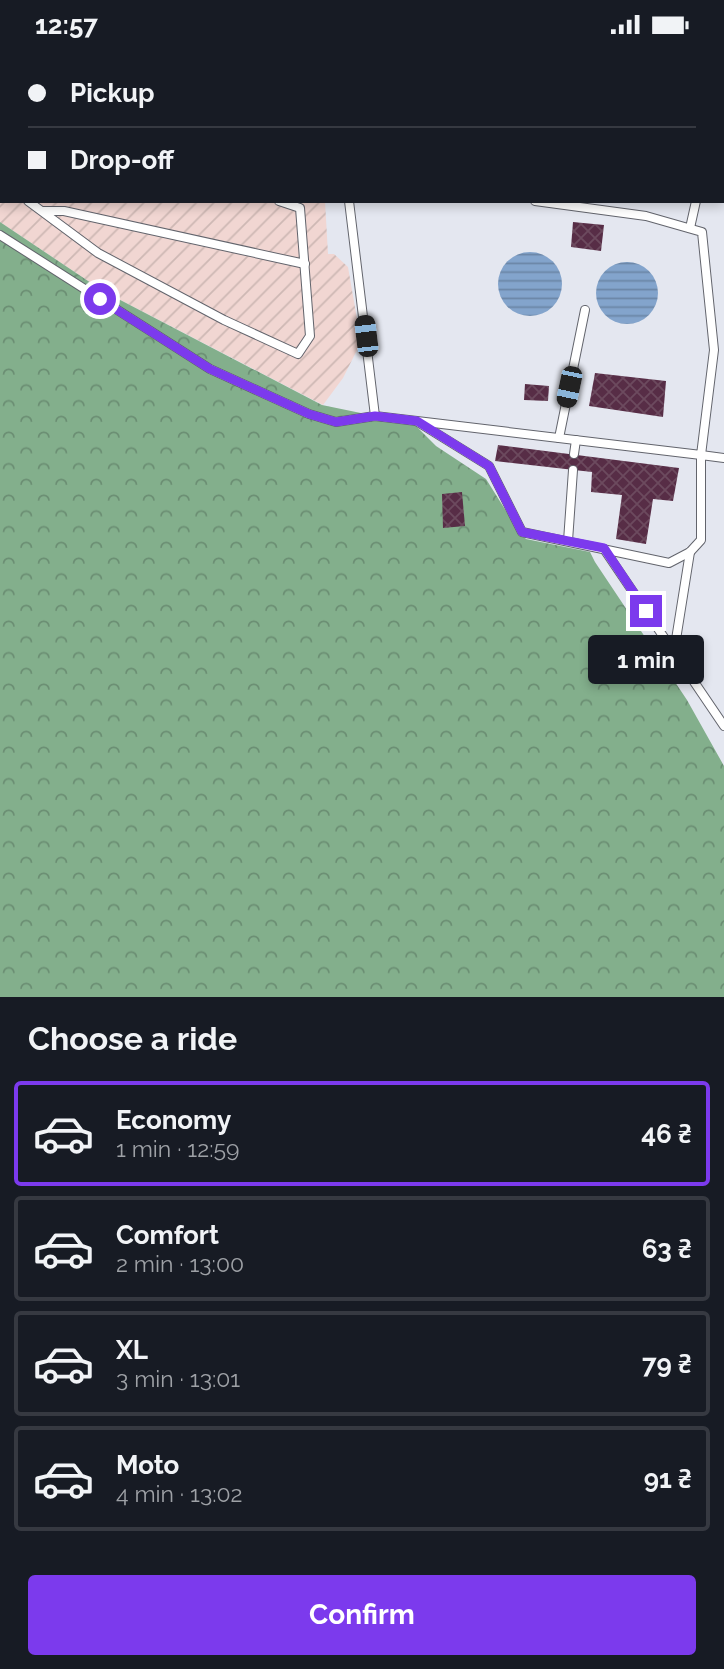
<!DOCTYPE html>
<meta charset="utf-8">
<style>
body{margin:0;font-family:Raleway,sans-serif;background:#242831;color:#f1f3f6;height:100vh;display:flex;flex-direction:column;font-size:26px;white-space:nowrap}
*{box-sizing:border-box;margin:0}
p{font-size:23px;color:#9ea1a6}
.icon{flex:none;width:38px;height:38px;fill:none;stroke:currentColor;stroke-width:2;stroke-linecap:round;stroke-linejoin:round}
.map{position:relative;height:948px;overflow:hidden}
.panel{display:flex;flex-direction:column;background:#171b24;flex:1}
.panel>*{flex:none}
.banner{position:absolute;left:0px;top:0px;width:724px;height:154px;box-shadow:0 4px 10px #0003;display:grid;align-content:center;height:154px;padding:0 28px;background:#171b24}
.end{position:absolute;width:32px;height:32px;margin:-16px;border:9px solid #7c3aed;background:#fff;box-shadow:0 0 0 4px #fff}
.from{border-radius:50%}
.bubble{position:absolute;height:49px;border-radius:7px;background:#171b24;box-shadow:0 4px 10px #0003;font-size:23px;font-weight:700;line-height:49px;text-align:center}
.car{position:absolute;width:21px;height:42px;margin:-21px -10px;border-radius:9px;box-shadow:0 0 5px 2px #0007;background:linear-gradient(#222 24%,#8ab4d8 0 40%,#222 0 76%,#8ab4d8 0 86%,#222 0)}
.banner b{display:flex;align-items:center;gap:24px;height:66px;font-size:26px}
.banner b+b{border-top:2px solid #363941}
.banner i{width:18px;height:18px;background:#f1f3f6}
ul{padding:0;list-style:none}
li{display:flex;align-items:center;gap:21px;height:105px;margin:0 14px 10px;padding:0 14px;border:4px solid #363941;border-radius:7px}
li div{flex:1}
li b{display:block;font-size:26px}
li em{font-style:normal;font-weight:700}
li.current{border-color:#7c3aed}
li>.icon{width:63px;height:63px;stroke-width:1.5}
h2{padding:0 28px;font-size:32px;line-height:84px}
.action{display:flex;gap:14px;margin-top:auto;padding:14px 28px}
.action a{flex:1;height:80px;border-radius:7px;background:#7c3aed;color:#fff;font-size:28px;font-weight:700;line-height:80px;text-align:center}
.status{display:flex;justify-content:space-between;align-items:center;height:49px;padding:0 35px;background:#171b24;direction:ltr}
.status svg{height:19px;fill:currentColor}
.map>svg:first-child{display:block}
.industrial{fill:url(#industrial-furrows)}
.forest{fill:url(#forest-crowns)}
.water{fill:url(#water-rules)}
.building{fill:url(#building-cross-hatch)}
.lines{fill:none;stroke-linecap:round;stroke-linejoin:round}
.service-casing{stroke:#62646c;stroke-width:10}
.service{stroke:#fff;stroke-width:8}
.route{stroke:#7c3aed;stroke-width:9}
</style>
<div class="status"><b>12:57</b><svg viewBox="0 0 49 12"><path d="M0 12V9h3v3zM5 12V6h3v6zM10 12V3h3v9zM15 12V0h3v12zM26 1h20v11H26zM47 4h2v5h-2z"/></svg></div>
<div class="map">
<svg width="724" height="948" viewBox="0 0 724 948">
<defs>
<pattern id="industrial-furrows" width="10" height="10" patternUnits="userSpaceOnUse" patternTransform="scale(1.75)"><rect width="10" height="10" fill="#f1d6d2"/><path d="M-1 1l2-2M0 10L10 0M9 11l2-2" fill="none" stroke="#ceb8b4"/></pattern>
<pattern id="forest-crowns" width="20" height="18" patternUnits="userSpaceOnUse" patternTransform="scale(1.75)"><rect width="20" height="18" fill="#83af8c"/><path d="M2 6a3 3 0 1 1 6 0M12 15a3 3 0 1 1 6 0" fill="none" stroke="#6b8e73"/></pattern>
<pattern id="water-rules" width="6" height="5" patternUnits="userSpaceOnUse" patternTransform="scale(1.75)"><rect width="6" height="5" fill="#83a4cc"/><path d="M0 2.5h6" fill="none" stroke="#6b86a6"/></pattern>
<pattern id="building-cross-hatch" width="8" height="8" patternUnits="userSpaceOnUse" patternTransform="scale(1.75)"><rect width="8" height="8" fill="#572d46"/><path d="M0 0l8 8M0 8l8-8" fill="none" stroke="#6c4a5e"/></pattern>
</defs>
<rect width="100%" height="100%" fill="#e4e7f0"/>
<polygon class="industrial" points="0,0 135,0 2,2 2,152 325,152 328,205 334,205 348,218 361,293 343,329 323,356 103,242 0,173"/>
<g class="forest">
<polygon points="135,0 493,0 134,2"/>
<polygon points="0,173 103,242 322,356 414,375 436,397 486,430 518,481 526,490 590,503 595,513 687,651 724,717 724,948 0,948"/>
</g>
<g class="water">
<circle cx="530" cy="235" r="32"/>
<circle cx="627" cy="244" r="31"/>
</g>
<g class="building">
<polygon points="573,173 604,176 601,202 571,198"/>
<polygon points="595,324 666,332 663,368 589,357"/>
<polygon points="525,335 549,337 548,352 524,351"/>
<polygon points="498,396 679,419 673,452 653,450 646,495 616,490 622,446 591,443 592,423 495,412"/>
<polygon points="462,443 465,477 443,479 442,445"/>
</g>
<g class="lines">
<defs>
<g id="service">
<polyline points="87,0 89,2"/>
<polyline points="723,42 724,36"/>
<polyline points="0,44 2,44"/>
<polyline points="0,91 2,92"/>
<polyline points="0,135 2,136"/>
<polyline points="28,152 98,204 224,271 298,305 310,287 300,159 279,152"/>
<polyline points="349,152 375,367"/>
<polyline points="43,162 64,162 305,215"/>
<polyline points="690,179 696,152"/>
<polyline points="0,186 210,320 309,365 336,373 375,367 701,406 714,301 702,183 646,167 535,152"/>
<polyline points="418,373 489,417 522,483 669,514 690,503 701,491 701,406 724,409"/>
<polyline points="559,389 585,261"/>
<polyline points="574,405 576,391"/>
<polyline points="568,492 573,421"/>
<polyline points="604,500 724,677"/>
<polyline points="674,603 690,503"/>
</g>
</defs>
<use href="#service" class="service-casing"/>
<use href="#service" class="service"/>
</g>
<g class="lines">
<polyline class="route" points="100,250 210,320 309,365 336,373 375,367 417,372 489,417 522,483 604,499 646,562"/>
</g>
</svg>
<i class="end from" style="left:100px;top:250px"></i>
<i class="end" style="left:646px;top:562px"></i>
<div class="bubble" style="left:588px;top:586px;width:116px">1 min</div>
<i class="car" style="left:366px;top:287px;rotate:353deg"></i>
<i class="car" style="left:569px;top:338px;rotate:192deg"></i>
<div class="banner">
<b><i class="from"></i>Pickup</b>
<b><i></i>Drop-off</b>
</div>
</div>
<section class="panel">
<h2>Choose a ride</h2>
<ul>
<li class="current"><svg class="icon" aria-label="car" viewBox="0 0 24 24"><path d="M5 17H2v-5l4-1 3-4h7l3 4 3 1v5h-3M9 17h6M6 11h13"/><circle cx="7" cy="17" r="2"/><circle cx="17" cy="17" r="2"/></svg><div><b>Economy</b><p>1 min · 12:59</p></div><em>46 ₴</em></li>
<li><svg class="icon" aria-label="car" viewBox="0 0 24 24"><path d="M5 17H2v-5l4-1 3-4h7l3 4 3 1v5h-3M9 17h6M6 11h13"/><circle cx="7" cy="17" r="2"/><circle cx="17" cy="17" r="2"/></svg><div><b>Comfort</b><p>2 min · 13:00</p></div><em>63 ₴</em></li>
<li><svg class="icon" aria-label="car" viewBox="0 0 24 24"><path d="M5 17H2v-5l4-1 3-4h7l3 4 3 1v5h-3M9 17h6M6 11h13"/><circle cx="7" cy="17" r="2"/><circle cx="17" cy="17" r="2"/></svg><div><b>XL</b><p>3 min · 13:01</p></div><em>79 ₴</em></li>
<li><svg class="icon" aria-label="car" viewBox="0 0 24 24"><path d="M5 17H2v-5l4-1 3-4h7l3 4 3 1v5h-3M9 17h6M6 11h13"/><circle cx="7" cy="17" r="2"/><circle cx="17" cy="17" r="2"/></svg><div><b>Moto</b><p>4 min · 13:02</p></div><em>91 ₴</em></li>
</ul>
<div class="action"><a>Confirm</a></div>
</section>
